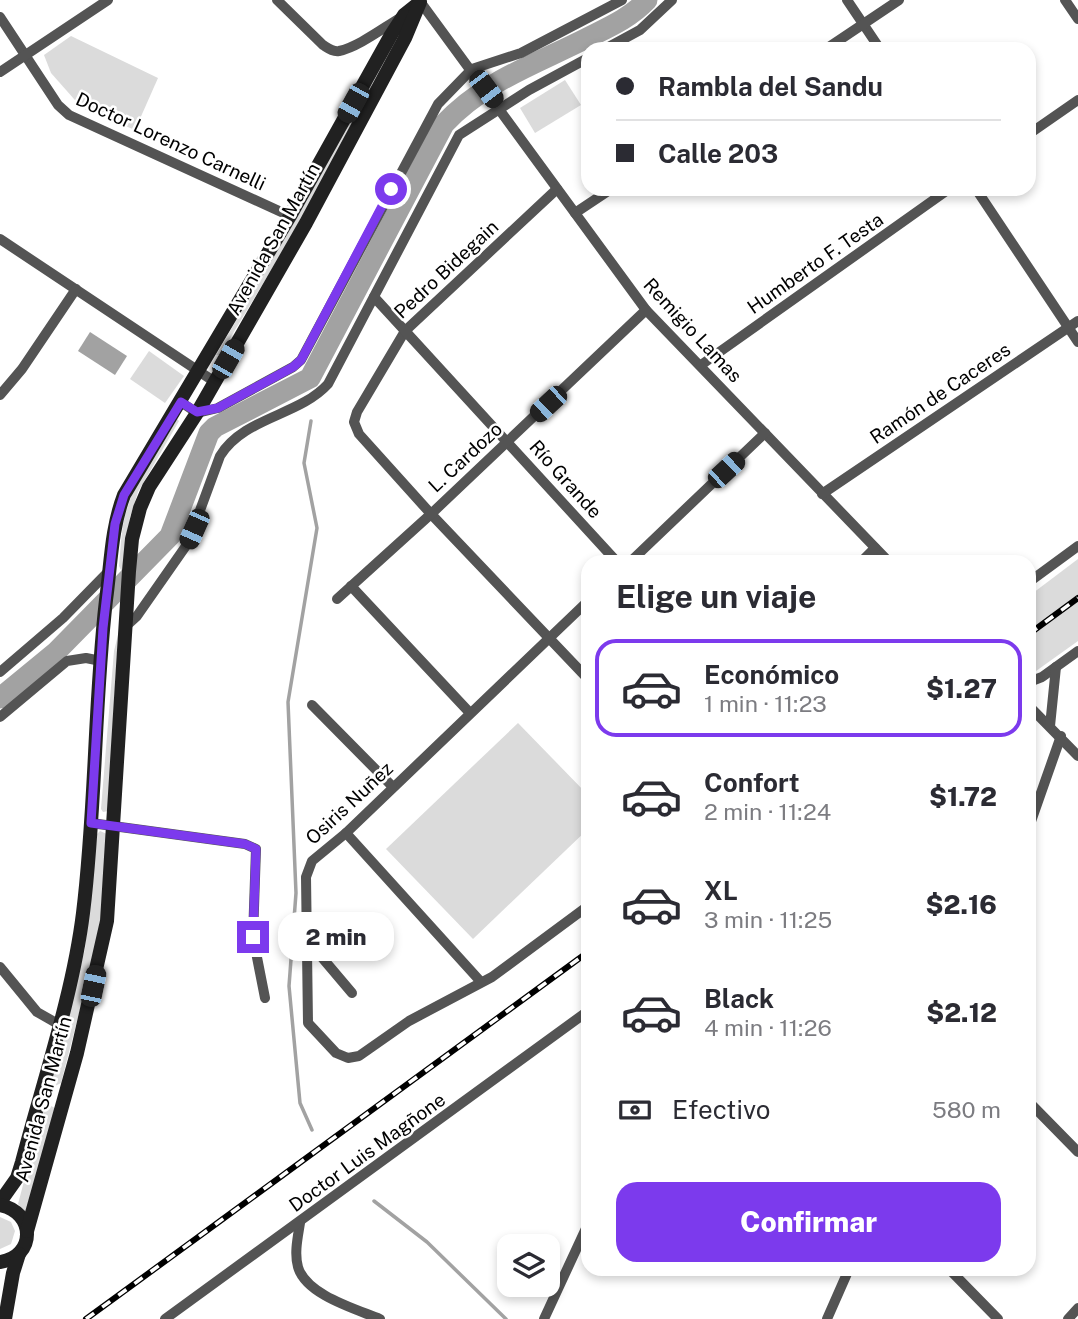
<!DOCTYPE html>
<html lang="es">
<meta charset="utf-8">
<style>
body{margin:0;font-family:"Public Sans",sans-serif;background:#f2f2f3;color:#2b2b33;height:100vh;display:flex;flex-direction:column;font-size:26px;white-space:nowrap}
*{box-sizing:border-box;margin:0}
p{font-size:23px;color:#7c7c81}
.icon{flex:none;width:38px;height:38px;fill:none;stroke:currentColor;stroke-width:2;stroke-linecap:round;stroke-linejoin:round}
.map{position:relative;flex:1;overflow:hidden}
.details{position:absolute;left:581px;top:555px;width:455px;height:721px;display:flex;flex-direction:column;background:#fff;border-radius:21px;box-shadow:0 4px 10px #0003}
.details>*{flex:none}
.top-card{position:absolute;left:581px;top:42px;width:455px;height:154px;border-radius:21px;box-shadow:0 4px 10px #0003;display:grid;align-content:center;height:154px;padding:0 35px;background:#fff}
.controls{position:absolute;left:497px;top:1234px;display:grid;gap:14px}
.controls a{display:grid;place-items:center;width:63px;height:63px;border-radius:14px;background:#fff;box-shadow:0 4px 10px #0003;font-size:35px}
.end{position:absolute;width:32px;height:32px;margin:-16px;border:9px solid #7c3aed;background:#fff;box-shadow:0 0 0 4px #fff}
.from{border-radius:50%}
.bubble{position:absolute;height:49px;border-radius:21px;background:#fff;box-shadow:0 4px 10px #0003;font-size:23px;font-weight:800;line-height:49px;text-align:center}
.car{position:absolute;width:21px;height:42px;margin:-21px -10px;border-radius:9px;box-shadow:0 0 5px 2px #0007;background:linear-gradient(#222 24%,#8ab4d8 0 40%,#222 0 76%,#8ab4d8 0 86%,#222 0)}
.top-card b{display:flex;align-items:center;gap:24px;height:66px;font-size:26px}
.top-card b+b{border-top:2px solid #e1e1e2}
.top-card i{width:18px;height:18px;background:#2b2b33}
ul{padding:0;list-style:none}
li{display:flex;align-items:center;gap:21px;height:98px;margin:0 14px 10px;padding:0 21px;border:4px solid transparent;border-radius:21px}
li div{flex:1}
li b{display:block;font-size:26px}
li em{font-style:normal;font-weight:800}
li.active{border-color:#7c3aed}
li>.icon{width:63px;height:63px;stroke-width:1.5}
h2{padding:0 35px;font-size:32px;line-height:84px}
.pay{display:flex;align-items:center;gap:18px;height:77px;padding:0 35px;font-size:26px}
.pay p{margin-inline-start:auto}
.primary-button{display:flex;gap:14px;margin-top:auto;padding:14px 35px}
.primary-button a{flex:1;height:80px;border-radius:21px;background:#7c3aed;color:#fff;font-size:28px;font-weight:800;line-height:80px;text-align:center}
.map>svg:first-child{display:block}
.green{fill:#dbdbdb}
.water{fill:#a2a2a2}
.lines{fill:none;stroke-linecap:round;stroke-linejoin:round}
.stream{stroke:#a2a2a2;stroke-width:3.5}
.river{stroke:#a2a2a2;stroke-width:21}
.street{stroke:#545454;stroke-width:10}
.secondary{stroke:#212121;stroke-width:14}
.rail-casing{stroke:#000;stroke-width:6}
.rail{stroke:#fff;stroke-width:3.5;stroke-dasharray:10;stroke-linecap:butt}
.route{stroke:#7c3aed;stroke-width:9}
.labels{text-anchor:middle;dominant-baseline:central;stroke-width:5;stroke-linejoin:round;paint-order:stroke}
.street-label{font-size:19px;fill:#000;stroke:#fff}
</style>
<div class="map">
<svg width="1078" height="1319" viewBox="0 0 1078 1319">
<rect width="100%" height="100%" fill="#fff"/>
<g class="green">
<polygon points="71,36 158,78 135,130 82,108 51,73 44,55"/>
<polygon points="394,41 396,42 306,212 220,355 216,355 302,209"/>
<polygon points="565,80 581,105 535,133 520,108"/>
<polygon points="149,351 184,376 165,403 130,379"/>
<path d="M177,419L179,421L138,492L130,517L122,572L119,566C121,546 121,525 128,506C138,475 161,447 177,419Z"/>
<polygon points="1078,559 1078,641 1029,676 1029,596"/>
<polygon points="118,635 108,811 103,812 101,809 114,651"/>
<polygon points="518,723 588,795 588,829 473,939 386,849"/>
<polygon points="100,831 107,834 101,915 95,951 61,1083 55,1086 52,1081 85,949 97,834"/>
<polygon points="47,1104 55,1108 27,1214 18,1204 44,1106"/>
<polygon points="0,1217 11,1222 15,1231 11,1244 0,1249"/>
</g>
<polygon class="water" points="90,332 127,356 115,375 78,351"/>
<g class="lines">
<g class="stream">
<polyline points="311,421 304,463 317,528 288,702 296,893 289,986 300,1103 312,1130"/>
<polyline points="374,1201 427,1242 506,1319"/>
</g>
<path class="river" d="M0,698L55,653L170,536L209,433L215,427L310,378L444,124C484,81 536,64 587,38C609,27 630,18 647,0"/>
<g class="street">
<path d="M277,0L323,45C328,48 333,52 339,51C358,47 383,28 400,18"/>
<polyline points="419,0 646,310 889,562"/>
<polyline points="847,0 880,49"/>
<polyline points="1065,0 1078,19"/>
<polyline points="0,17 58,105 69,115 290,216"/>
<polyline points="605,49 640,30 672,0"/>
<polyline points="826,49 899,0"/>
<polyline points="0,72 108,0"/>
<polyline points="1029,134 1078,100"/>
<polyline points="557,189 405,331 357,412 354,422 359,434 431,514 588,679"/>
<polyline points="976,189 1078,342"/>
<polyline points="575,213 611,189"/>
<polyline points="0,239 215,382"/>
<polyline points="374,297 617,562"/>
<polyline points="701,365 949,189"/>
<polyline points="0,395 22,369 76,289"/>
<polyline points="181,402 197,413 218,408 293,367 301,360 438,104 472,69 521,53 622,0"/>
<polyline points="822,494 1078,321"/>
<polyline points="630,562 765,433"/>
<polyline points="861,562 875,548"/>
<polyline points="1029,582 1078,546"/>
<polyline points="351,586 470,713"/>
<polyline points="337,599 431,514 646,310"/>
<polyline points="588,601 346,833 312,861 306,877 308,1023 336,1053 348,1058 359,1056 409,1021 492,977 588,906"/>
<path d="M126,626L137,616L188,543L220,456C244,417 299,416 328,384L459,135L529,90L588,58"/>
<polyline points="0,672 63,618 109,571"/>
<polyline points="1029,682 1042,677 1078,651"/>
<polyline points="312,705 392,786"/>
<polyline points="1029,706 1078,756"/>
<polyline points="0,717 67,661 86,658 101,661"/>
<polyline points="1050,726 1056,667"/>
<polyline points="91,823 245,844 256,849 253,937 265,998"/>
<polyline points="1029,827 1061,736"/>
<polyline points="346,833 481,982"/>
<polyline points="308,941 352,993"/>
<polyline points="0,967 37,1012 58,1024"/>
<polyline points="1029,1102 1078,1152"/>
<path d="M300,1223C298,1236 294,1253 298,1267C306,1295 356,1309 380,1319"/>
<polyline points="949,1269 998,1319"/>
<polyline points="165,1319 588,1011"/>
<polyline points="544,1319 588,1224"/>
<polyline points="827,1319 849,1269"/>
<polyline points="1068,1319 1078,1308"/>
</g>
<g class="secondary">
<path d="M0,1202L17,1178L22,1162C43,1082 73,994 83,913C96,809 94,704 106,600C111,564 111,529 124,495L290,216L391,35L404,15L419,3"/>
<path d="M0,1205C36,1212 36,1257 0,1262"/>
<polyline points="27,1231 77,1053 107,921 129,571 132,539 140,508 149,487 197,413 306,223 405,38 420,2"/>
<polyline points="5,1319 13,1273 19,1254"/>
</g>
<defs>
<g id="rail">
<polyline points="1029,634 1078,598"/>
<polyline points="86,1319 588,952"/>
</g>
</defs>
<use href="#rail" class="rail-casing"/>
<use href="#rail" class="rail"/>
</g>
<g class="lines">
<polyline class="route" points="253,937 256,849 245,844 91,823 103,628 115,524 124,495 181,402 197,412 218,408 293,367 301,360 391,189"/>
</g>
<g class="labels">
<g class="street-label">
<text transform="translate(171 141) rotate(25)">Doctor Lorenzo Carnelli</text>
<text transform="translate(273 239) rotate(-61)">Avenida San Martín</text>
<text transform="translate(815 263) rotate(-35)">Humberto F. Testa</text>
<text transform="translate(446 269) rotate(-43)">Pedro Bidegain</text>
<text transform="translate(693 330) rotate(47)">Remigio Lamas</text>
<text transform="translate(940 393) rotate(-34)">Ramón de Caceres</text>
<text transform="translate(465 457) rotate(-43)">L. Cardozo</text>
<text transform="translate(566 479) rotate(48)">Río Grande</text>
<text transform="translate(349 803) rotate(-43)">Osiris Nuñez</text>
<text transform="translate(43 1099) rotate(-75)">Avenida San Martín</text>
<text transform="translate(367 1152) rotate(-36)">Doctor Luis Magñone</text>
</g>
</g>
</svg>
<div class="controls">
<a><svg class="icon" aria-label="layers" viewBox="0 0 24 24"><path d="M12 4l9 5-9 5-9-5zM3 14l9 5 9-5"/></svg></a>
</div>
<i class="end from" style="left:391px;top:189px"></i>
<i class="end" style="left:253px;top:937px"></i>
<div class="bubble" style="left:278px;top:912px;width:116px">2 min</div>
<i class="car" style="left:486px;top:89px;rotate:143deg"></i>
<i class="car" style="left:353px;top:103px;rotate:209deg"></i>
<i class="car" style="left:228px;top:359px;rotate:30deg"></i>
<i class="car" style="left:548px;top:404px;rotate:227deg"></i>
<i class="car" style="left:726px;top:470px;rotate:47deg"></i>
<i class="car" style="left:194px;top:529px;rotate:204deg"></i>
<i class="car" style="left:93px;top:986px;rotate:12deg"></i>
<div class="top-card">
<b><i class="from"></i>Rambla del Sandu</b>
<b><i></i>Calle 203</b>
</div>
<section class="details">
<h2>Elige un viaje</h2>
<ul>
<li class="active"><svg class="icon" aria-label="car" viewBox="0 0 24 24"><path d="M5 17H2v-5l4-1 3-4h7l3 4 3 1v5h-3M9 17h6M6 11h13"/><circle cx="7" cy="17" r="2"/><circle cx="17" cy="17" r="2"/></svg><div><b>Económico</b><p>1 min · 11:23</p></div><em>$1.27</em></li>
<li><svg class="icon" aria-label="car" viewBox="0 0 24 24"><path d="M5 17H2v-5l4-1 3-4h7l3 4 3 1v5h-3M9 17h6M6 11h13"/><circle cx="7" cy="17" r="2"/><circle cx="17" cy="17" r="2"/></svg><div><b>Confort</b><p>2 min · 11:24</p></div><em>$1.72</em></li>
<li><svg class="icon" aria-label="car" viewBox="0 0 24 24"><path d="M5 17H2v-5l4-1 3-4h7l3 4 3 1v5h-3M9 17h6M6 11h13"/><circle cx="7" cy="17" r="2"/><circle cx="17" cy="17" r="2"/></svg><div><b>XL</b><p>3 min · 11:25</p></div><em>$2.16</em></li>
<li><svg class="icon" aria-label="car" viewBox="0 0 24 24"><path d="M5 17H2v-5l4-1 3-4h7l3 4 3 1v5h-3M9 17h6M6 11h13"/><circle cx="7" cy="17" r="2"/><circle cx="17" cy="17" r="2"/></svg><div><b>Black</b><p>4 min · 11:26</p></div><em>$2.12</em></li>
</ul>
<div class="pay"><svg class="icon" aria-label="cash" viewBox="0 0 24 24"><path d="M3 7h18v10H3z"/><circle cx="12" cy="12" r="2"/></svg>Efectivo<p>580 m</p></div>
<div class="primary-button"><a>Confirmar</a></div>
</section>
</div>
